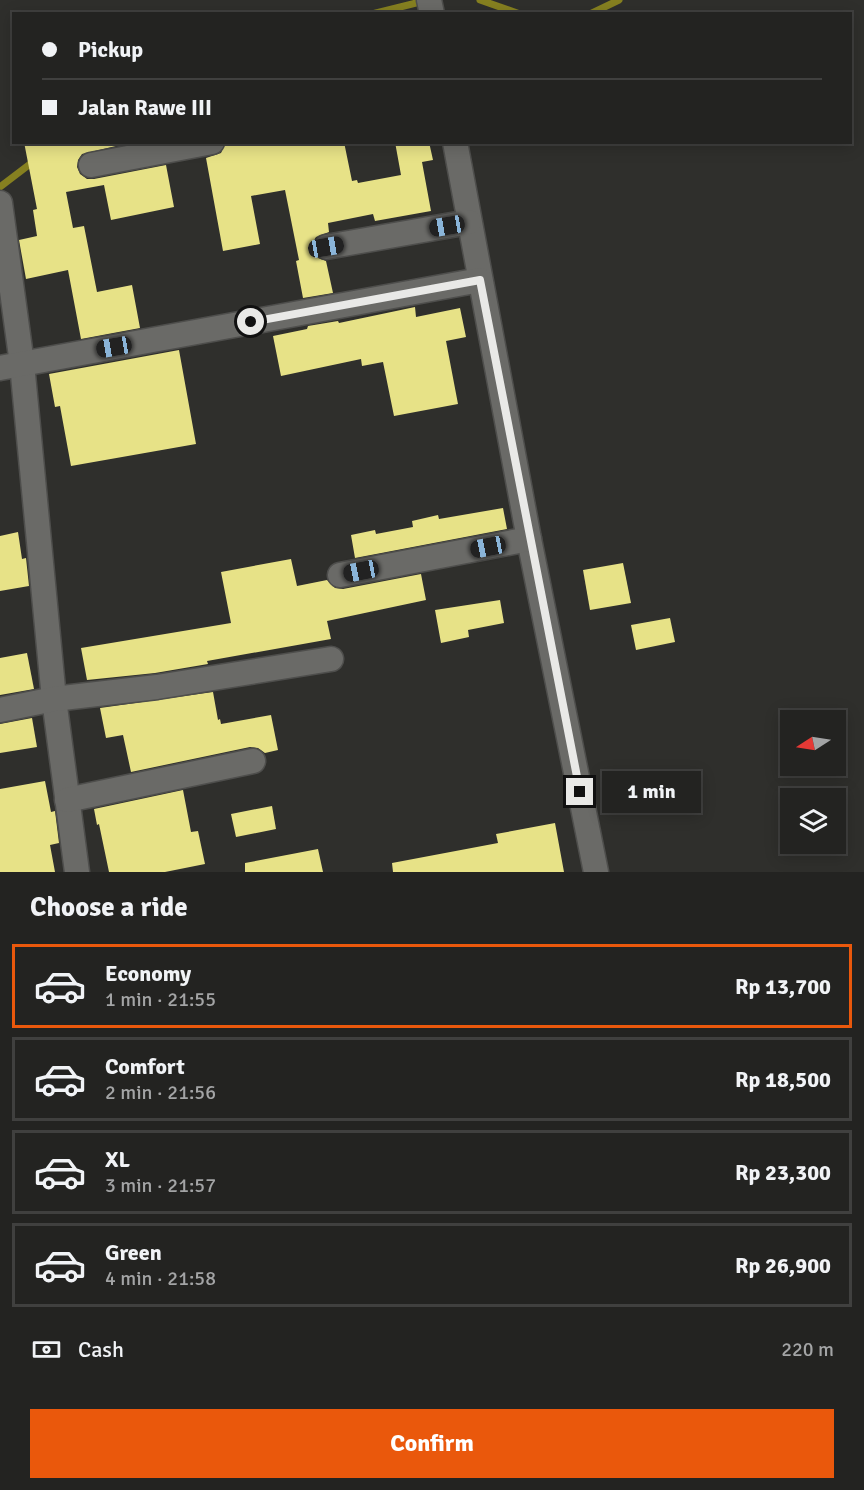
<!DOCTYPE html>
<meta charset="utf-8">
<style>
body{margin:0;font-family:Signika,sans-serif;background:#2f2f2e;color:#f1f3f6;height:100vh;display:flex;flex-direction:column;font-size:22px;white-space:nowrap}
*{box-sizing:border-box;margin:0}
p{font-size:20px;color:#a3a4a5}
.icon{flex:none;width:33px;height:33px;fill:none;stroke:currentColor;stroke-width:2;stroke-linecap:round;stroke-linejoin:round}
.map{position:relative;height:872px;overflow:hidden}
.details{display:flex;flex-direction:column;background:#232321;flex:1}
.details>*{flex:none}
.top-card{position:absolute;left:12px;top:12px;width:840px;height:132px;border-radius:0px;box-shadow:0 3px 15px #0003,0 0 0 2px #40403f;display:grid;align-content:center;height:132px;padding:0 30px;background:#232321}
.needle{width:39px;rotate:258deg}
.controls{position:absolute;left:780px;top:710px;display:grid;gap:12px}
.controls a{display:grid;place-items:center;width:66px;height:66px;border-radius:0px;background:#232321;box-shadow:0 3px 15px #0003,0 0 0 2px #40403f;font-size:30px}
.end{position:absolute;width:27px;height:27px;margin:-14px;border:8px solid #e9e9e7;background:#111;box-shadow:0 0 0 3px #111}
.from{border-radius:50%}
.bubble{position:absolute;height:42px;border-radius:0px;background:#232321;box-shadow:0 3px 15px #0003,0 0 0 2px #40403f;font-size:20px;font-weight:700;line-height:42px;text-align:center}
.car{position:absolute;width:18px;height:36px;margin:-18px -9px;border-radius:8px;box-shadow:0 0 4px 2px #0007;background:linear-gradient(#222 24%,#8ab4d8 0 40%,#222 0 76%,#8ab4d8 0 86%,#222 0)}
.top-card b{display:flex;align-items:center;gap:21px;height:57px;font-size:22px}
.top-card b+b{border-top:2px solid #40403f}
.top-card i{width:15px;height:15px;background:#f1f3f6}
ul{padding:0;list-style:none}
li{display:flex;align-items:center;gap:18px;height:84px;margin:0 12px 9px;padding:0 18px;border:3px solid #40403f;border-radius:0px}
li div{flex:1}
li b{display:block;font-size:22px}
li em{font-style:normal;font-weight:700}
li.active{border-color:#ea580c}
li>.icon{width:54px;height:54px;stroke-width:1.5}
h2{padding:0 30px;font-size:27px;line-height:72px}
.pay{display:flex;align-items:center;gap:15px;height:66px;padding:0 30px;font-size:22px}
.pay p{margin-inline-start:auto}
.cta{display:flex;gap:12px;margin-top:auto;padding:12px 30px}
.cta a{flex:1;height:69px;border-radius:0px;background:#ea580c;color:#fff;font-size:24px;font-weight:700;line-height:69px;text-align:center}
.map>svg:first-child{display:block}
.lines{fill:none;stroke-linecap:round;stroke-linejoin:round}
.stream{stroke:#868020;stroke-width:7}
.building{fill:#e7e287}
.minor-casing{stroke:#4e4e4c;stroke-width:27}
.minor{stroke:#6a6a67;stroke-width:24}
.route{stroke:#e9e9e7;stroke-width:8}
</style>
<div class="map">
<svg width="864" height="872" viewBox="0 0 864 872">
<rect width="100%" height="100%" fill="#2f2f2c"/>
<g class="lines">
<g class="stream">
<polyline points="480,0 520,14"/>
<polyline points="372,14 424,1"/>
<polyline points="590,14 619,0"/>
<polyline points="0,187 34,161"/>
</g>
</g>
<g class="building">
<polygon points="24,142 133,142 82,154 78,160 77,167 80,174 87,179 94,179 166,165 174,207 111,220 104,185 66,192 73,228 84,226 97,292 132,285 140,328 81,339 68,270 26,279 19,240 37,236 33,210 37,209"/>
<polygon points="226,142 344,142 352,181 357,180 358,183 401,175 395,142 429,142 433,160 422,162 431,211 375,221 373,214 328,223 329,232 316,237 313,242 312,249 316,257 326,261 333,293 303,298 296,261 299,260 285,190 251,196 260,244 223,251 206,158 221,153"/>
<polygon points="415,307 416,317 460,308 466,337 446,341 458,404 394,416 383,362 362,366 361,359 281,376 273,336 307,329 308,326 338,321 339,323"/>
<polygon points="179,350 196,444 71,466 60,406 55,407 49,374"/>
<polygon points="503,508 507,529 355,558 351,535 375,530 376,534 413,527 412,521 438,515 439,519"/>
<polygon points="18,532 22,559 26,558 29,586 0,591 0,536"/>
<polygon points="291,559 297,586 327,580 335,588 343,589 421,574 426,600 327,621 331,639 207,661 208,664 155,673 87,680 81,648 231,623 221,572"/>
<polygon points="623,563 631,603 590,610 583,570"/>
<polygon points="500,600 504,623 468,630 469,637 441,643 435,610"/>
<polygon points="670,618 675,642 636,650 631,625"/>
<polygon points="27,653 34,689 0,695 0,658"/>
<polygon points="213,692 218,720 220,719 221,724 271,715 278,750 265,753 258,748 250,747 131,772 123,735 106,738 100,708"/>
<polygon points="32,718 37,747 0,753 0,724"/>
<polygon points="45,781 51,812 55,811 59,843 50,845 55,872 0,872 0,789"/>
<polygon points="183,790 191,832 198,831 205,864 165,872 109,872 99,824 97,825 94,809"/>
<polygon points="272,806 276,829 236,837 231,814"/>
<polygon points="555,823 564,872 393,872 392,863 498,843 496,834"/>
<polygon points="318,849 323,872 245,872 245,863"/>
</g>
<g class="lines">
<defs>
<g id="minor">
<polyline points="429,0 432,14"/>
<polyline points="455,142 529,539 596,872"/>
<polyline points="91,165 212,142"/>
<polyline points="0,203 22,364 54,699 77,872"/>
<polyline points="326,247 469,222"/>
<polyline points="0,368 480,280"/>
<polyline points="340,575 529,539"/>
<polyline points="0,710 54,699 157,687 331,659"/>
<polyline points="67,800 253,761"/>
</g>
</defs>
<use href="#minor" class="minor-casing"/>
<use href="#minor" class="minor"/>
</g>
<g class="lines">
<polyline class="route" points="251,322 480,280 580,792"/>
</g>
</svg>
<div class="controls">
<a><svg class="needle" viewBox="-14 -14 28 28"><path d="M0-13l5 13h-10z" fill="#e53935"/><path d="M0 13l5-13h-10z" fill="#a3a4a5"/></svg></a>
<a><svg class="icon" aria-label="layers" viewBox="0 0 24 24"><path d="M12 4l9 5-9 5-9-5zM3 14l9 5 9-5"/></svg></a>
</div>
<i class="end from" style="left:251px;top:322px"></i>
<i class="end" style="left:580px;top:792px"></i>
<div class="bubble" style="left:602px;top:771px;width:99px">1 min</div>
<i class="car" style="left:447px;top:226px;rotate:260deg"></i>
<i class="car" style="left:326px;top:247px;rotate:80deg"></i>
<i class="car" style="left:114px;top:347px;rotate:260deg"></i>
<i class="car" style="left:488px;top:547px;rotate:259deg"></i>
<i class="car" style="left:361px;top:571px;rotate:259deg"></i>
<div class="top-card">
<b><i class="from"></i>Pickup</b>
<b><i></i>Jalan Rawe III</b>
</div>
</div>
<section class="details">
<h2>Choose a ride</h2>
<ul>
<li class="active"><svg class="icon" aria-label="car" viewBox="0 0 24 24"><path d="M5 17H2v-5l4-1 3-4h7l3 4 3 1v5h-3M9 17h6M6 11h13"/><circle cx="7" cy="17" r="2"/><circle cx="17" cy="17" r="2"/></svg><div><b>Economy</b><p>1 min · 21:55</p></div><em>Rp 13,700</em></li>
<li><svg class="icon" aria-label="car" viewBox="0 0 24 24"><path d="M5 17H2v-5l4-1 3-4h7l3 4 3 1v5h-3M9 17h6M6 11h13"/><circle cx="7" cy="17" r="2"/><circle cx="17" cy="17" r="2"/></svg><div><b>Comfort</b><p>2 min · 21:56</p></div><em>Rp 18,500</em></li>
<li><svg class="icon" aria-label="car" viewBox="0 0 24 24"><path d="M5 17H2v-5l4-1 3-4h7l3 4 3 1v5h-3M9 17h6M6 11h13"/><circle cx="7" cy="17" r="2"/><circle cx="17" cy="17" r="2"/></svg><div><b>XL</b><p>3 min · 21:57</p></div><em>Rp 23,300</em></li>
<li><svg class="icon" aria-label="car" viewBox="0 0 24 24"><path d="M5 17H2v-5l4-1 3-4h7l3 4 3 1v5h-3M9 17h6M6 11h13"/><circle cx="7" cy="17" r="2"/><circle cx="17" cy="17" r="2"/></svg><div><b>Green</b><p>4 min · 21:58</p></div><em>Rp 26,900</em></li>
</ul>
<div class="pay"><svg class="icon" aria-label="cash" viewBox="0 0 24 24"><path d="M3 7h18v10H3z"/><circle cx="12" cy="12" r="2"/></svg>Cash<p>220 m</p></div>
<div class="cta"><a>Confirm</a></div>
</section>
